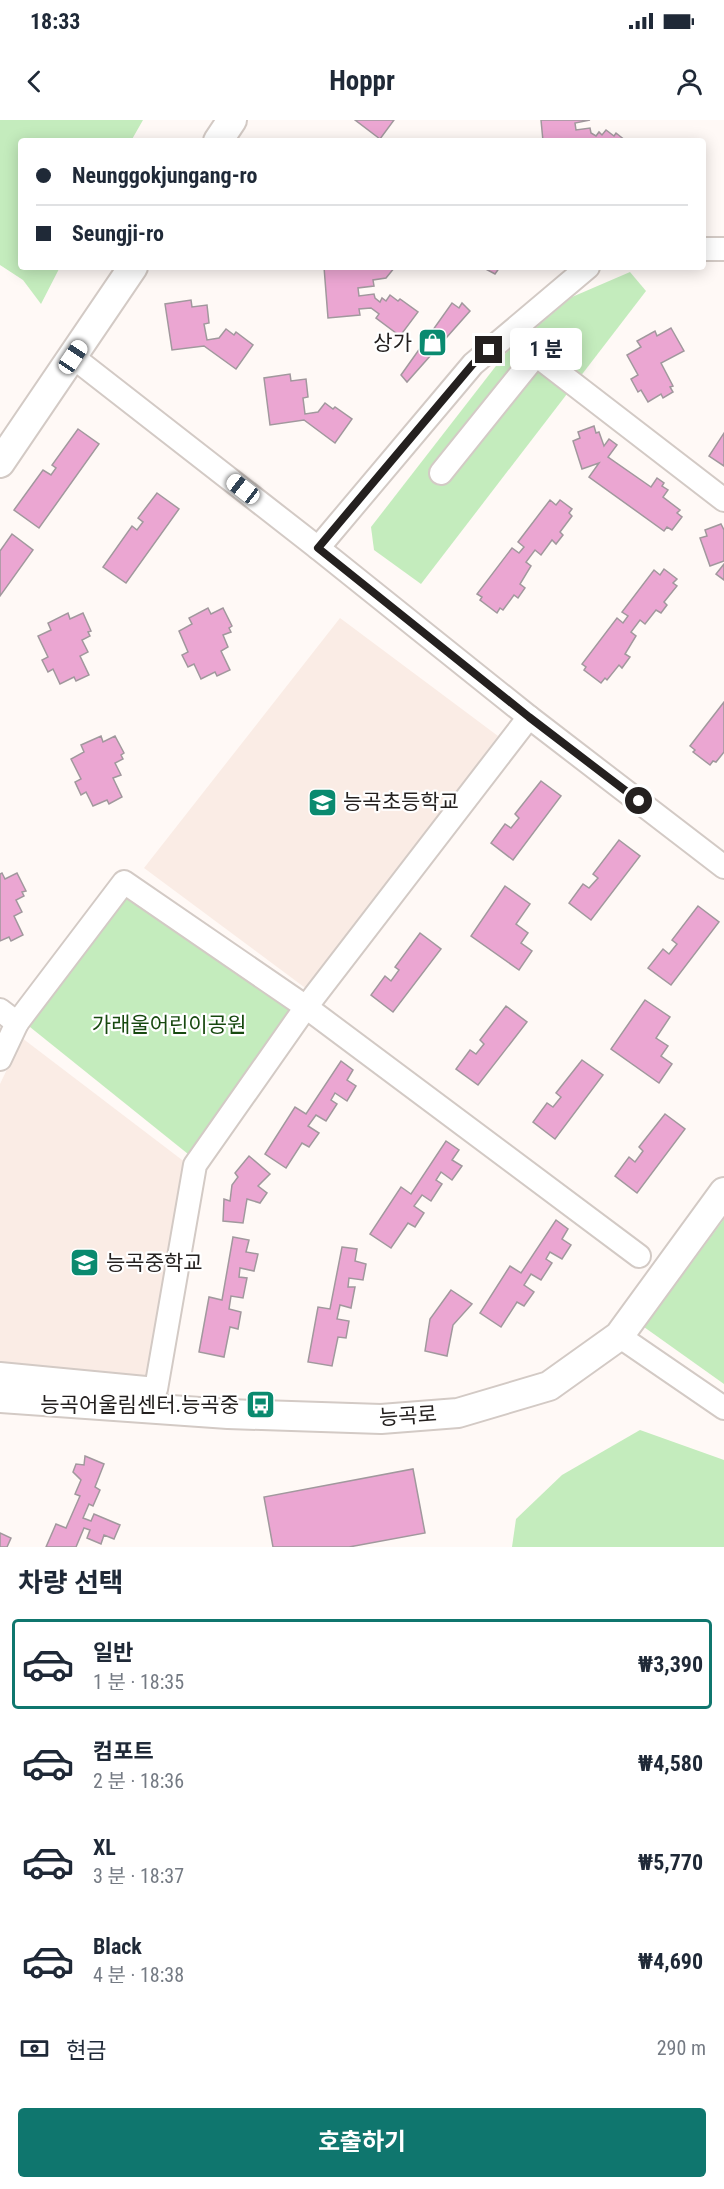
<!DOCTYPE html>
<html lang="ko">
<meta charset="utf-8">
<style>
body{margin:0;font-family:"Roboto Condensed","Noto Sans KR",sans-serif;background:#f2f2f3;color:#1f2937;height:100vh;display:flex;flex-direction:column;font-size:22px;white-space:nowrap}
*{box-sizing:border-box;margin:0}
p{font-size:20px;color:#747a83}
.icon{flex:none;width:33px;height:33px;fill:none;stroke:currentColor;stroke-width:2;stroke-linecap:round;stroke-linejoin:round}
.map{position:relative;height:1427px;overflow:hidden}
.sheet{display:flex;flex-direction:column;background:#fff;flex:1}
.sheet>*{flex:none}
.guide{position:absolute;left:18px;top:18px;width:688px;height:132px;border-radius:6px;box-shadow:0 3px 15px #0003;display:grid;align-content:center;height:132px;padding:0 18px;background:#fff}
.end{position:absolute;width:27px;height:27px;margin:-14px;border:8px solid #24201f;background:#fff;box-shadow:0 0 0 3px #fff}
.from{border-radius:50%}
.bubble{position:absolute;height:42px;border-radius:6px;background:#fff;box-shadow:0 3px 15px #0003;font-size:20px;font-weight:700;line-height:42px;text-align:center}
.car{position:absolute;width:18px;height:36px;margin:-18px -9px;border-radius:8px;box-shadow:0 0 4px 2px #0007;background:linear-gradient(#fff 24%,#345 0 40%,#fff 0 76%,#345 0 86%,#fff 0)}
.guide b{display:flex;align-items:center;gap:21px;height:57px;font-size:22px}
.guide b+b{border-top:2px solid #e0e1e3}
.guide i{width:15px;height:15px;background:#1f2937}
ul{padding:0;list-style:none}
li{display:flex;align-items:center;gap:18px;height:90px;margin:0 12px 9px;padding:0 6px;border:3px solid transparent;border-radius:6px}
li div{flex:1}
li b{display:block;font-size:22px}
li em{font-style:normal;font-weight:700}
li.active{border-color:#0f766e}
li>.icon{width:54px;height:54px;stroke-width:1.5}
h2{padding:0 18px;font-size:27px;line-height:72px}
.pay{display:flex;align-items:center;gap:15px;height:66px;padding:0 18px;font-size:22px}
.pay p{margin-inline-start:auto}
.button{display:flex;gap:12px;margin-top:auto;padding:12px 18px}
.button a{flex:1;height:69px;border-radius:6px;background:#0f766e;color:#fff;font-size:24px;font-weight:700;line-height:69px;text-align:center}
.status{display:flex;justify-content:space-between;align-items:center;height:42px;padding:0 30px;background:#fff;direction:ltr}
.status svg{height:16px;fill:currentColor}
header{display:flex;justify-content:space-between;align-items:center;height:78px;padding:0 18px;background:#fff;font-size:27px;font-weight:700}
.map>svg:first-child{display:block}
.built{fill:#faece5}
.green{fill:#c4ecbd}
.building{fill:#eba6d2;stroke:#a1989d;stroke-width:1.5}
.lines{fill:none;stroke-linecap:round;stroke-linejoin:round}
.minor-casing{stroke:#d3cac5;stroke-width:26}
.major-casing{stroke:#d3cac5;stroke-width:32}
.minor{stroke:#fff;stroke-width:22}
.major{stroke:#fff;stroke-width:28}
.route{stroke:#24201f;stroke-width:8}
.labels{text-anchor:middle;dominant-baseline:central;stroke-width:4.5;stroke-linejoin:round;paint-order:stroke}
.poi-label{font-size:21px;fill:#24201f;stroke:#fff;text-anchor:end}
.park-label{font-size:21px;fill:#17490f;stroke:#fff}
.street-label{font-size:21px;fill:#24201f;stroke:#fff}
</style>
<div class="status"><b>18:33</b><svg viewBox="0 0 49 12"><path d="M0 12V9h3v3zM5 12V6h3v6zM10 12V3h3v9zM15 12V0h3v12zM26 1h20v11H26zM47 4h2v5h-2z"/></svg></div>
<header><svg class="icon" aria-label="back" viewBox="0 0 24 24"><path d="M15 5l-7 7 7 7"/></svg>Hoppr<svg class="icon" aria-label="person" viewBox="0 0 24 24"><circle cx="12" cy="8" r="4"/><path d="M4 21q1-7 8-7t8 7"/></svg></header>
<div class="map">
<svg width="724" height="1427" viewBox="0 0 724 1427">
<rect width="100%" height="100%" fill="#fff9f6"/>
<g class="built">
<polygon points="340,498 498,616 308,870 144,748"/>
<polygon points="22,918 186,1043 149,1257 0,1242 0,964"/>
</g>
<g class="green">
<polygon points="0,0 143,0 131,21 21,21 21,147 60,147 41,184 23,160 0,145"/>
<polygon points="630,152 646,171 421,464 374,430 371,407 506,233 572,177"/>
<polygon points="127,765 299,888 193,1038 25,903"/>
<polygon points="724,1099 724,1264 644,1207"/>
<polygon points="640,1310 724,1340 724,1427 512,1427 516,1399 562,1355"/>
</g>
<g class="building">
<polygon points="355,0 394,0 380,19"/>
<polygon points="541,0 590,0 575,3 576,10 590,8 591,13 596,16 599,12 602,15 606,10 614,16 616,13 626,21 543,21"/>
<polygon points="324,147 356,147 356,149 367,147 395,147 386,158 373,160 374,166 358,168 359,176 374,174 375,178 380,182 382,178 386,181 390,175 398,181 400,179 418,192 400,216 376,198 379,194 371,188 359,189 360,195 328,198"/>
<polygon points="482,147 500,147 495,154"/>
<polygon points="191,180 192,187 207,185 209,203 204,204 207,220 219,218 226,209 234,215 236,212 253,225 236,249 204,226 172,230 165,184"/>
<polygon points="452,183 459,188 462,183 470,191 407,262 401,255"/>
<polygon points="671,208 684,231 661,243 673,266 670,267 673,272 663,278 661,274 648,282 641,270 638,272 631,259 638,255 627,235 641,227 637,221 655,211 657,216"/>
<polygon points="290,254 291,261 306,259 308,277 303,278 305,294 318,292 325,283 333,289 335,287 352,299 335,323 304,300 270,305 264,258"/>
<polygon points="594,306 596,313 599,312 604,326 609,319 617,325 608,337 651,367 657,358 664,363 662,366 668,370 663,377 680,390 677,393 682,397 672,410 667,407 664,411 589,357 599,343 582,349 573,321 580,318 578,312"/>
<polygon points="78,309 99,324 39,408 14,390 43,350 51,355 56,348 52,345"/>
<polygon points="724,313 724,346 709,336"/>
<polygon points="157,373 179,389 126,463 103,447 132,406 137,410 143,402 138,398"/>
<polygon points="550,380 556,385 560,380 572,389 569,393 572,396 560,412 563,415 556,424 552,420 541,435 535,430 526,442 531,446 520,464 525,468 518,478 514,475 503,490 500,488 497,493 480,480 482,477 477,474 512,428 519,433 524,427 518,422"/>
<polygon points="721,404 724,410 724,441 710,446 700,418 707,416 705,410"/>
<polygon points="12,414 33,430 0,476 0,431"/>
<polygon points="724,444 724,460 716,454"/>
<polygon points="664,449 677,459 673,463 677,466 664,482 667,485 661,493 656,490 645,504 640,500 631,512 636,516 625,534 630,537 622,548 619,545 607,560 605,558 601,563 584,550 586,547 582,544 617,498 623,503 628,496 622,492 654,450 660,455"/>
<polygon points="208,488 211,494 223,488 232,506 229,508 231,512 223,515 228,527 221,531 230,550 217,556 215,552 201,559 194,544 188,547 182,535 188,532 179,511 192,504 189,498"/>
<polygon points="68,493 70,499 83,493 91,511 88,512 90,516 82,520 88,532 80,536 89,555 76,561 74,557 60,564 53,549 48,552 42,540 48,537 38,516 51,510 48,503"/>
<polygon points="724,582 724,632 716,642 713,641 710,645 693,632 695,630 690,626"/>
<polygon points="101,616 103,622 115,616 124,633 121,635 123,639 115,643 121,655 113,658 122,677 109,684 107,680 93,686 86,672 81,675 75,662 81,659 71,639 84,632 81,625"/>
<polygon points="541,661 561,676 513,740 491,723 505,704 511,708 519,698 515,694"/>
<polygon points="619,720 640,736 591,800 569,783 583,764 589,768 598,758 593,754"/>
<polygon points="2,753 5,759 17,753 26,771 22,772 24,776 16,780 22,792 14,796 23,815 11,821 9,817 0,821 0,754"/>
<polygon points="505,766 530,784 516,804 528,813 521,823 532,831 519,850 471,816"/>
<polygon points="698,786 719,802 671,865 648,848 663,829 669,834 677,824 672,820"/>
<polygon points="420,813 441,829 393,892 371,875 385,856 391,861 399,850 395,847"/>
<polygon points="645,880 670,897 656,918 668,926 661,936 672,944 659,963 611,929"/>
<polygon points="506,886 527,902 478,965 456,949 470,930 476,934 484,924 480,920"/>
<polygon points="582,940 603,955 555,1019 533,1002 547,983 553,987 561,977 556,973"/>
<polygon points="341,941 353,950 347,960 356,966 347,981 335,973 331,980 337,984 326,1001 316,995 308,1006 319,1013 309,1027 302,1023 286,1048 265,1034 295,987 306,994"/>
<polygon points="665,994 685,1009 637,1073 615,1056 629,1037 635,1042 643,1031 639,1027"/>
<polygon points="446,1021 459,1030 452,1040 462,1046 452,1060 441,1052 436,1060 442,1064 431,1081 422,1075 414,1086 424,1093 415,1107 408,1103 391,1128 370,1114 401,1067 411,1074"/>
<polygon points="249,1036 270,1054 258,1066 267,1073 260,1083 247,1079 243,1103 223,1101 224,1079 230,1081 232,1065 238,1057 235,1053"/>
<polygon points="556,1100 568,1109 562,1119 571,1125 562,1139 550,1132 546,1139 552,1143 541,1160 531,1154 524,1165 534,1172 524,1186 517,1182 501,1207 480,1193 510,1146 521,1153"/>
<polygon points="233,1117 249,1120 246,1132 258,1134 254,1151 240,1148 239,1157 247,1158 243,1178 231,1176 229,1189 241,1192 238,1209 230,1207 224,1237 199,1232 209,1177 222,1180"/>
<polygon points="342,1127 357,1129 355,1141 366,1144 363,1160 349,1158 348,1167 355,1167 351,1188 340,1185 337,1199 349,1201 346,1218 338,1217 332,1246 308,1242 318,1187 330,1189"/>
<polygon points="451,1170 472,1184 453,1205 447,1236 425,1231 430,1199"/>
<polygon points="85,1336 104,1344 95,1367 100,1370 93,1386 89,1384 83,1398 91,1401 94,1394 120,1405 114,1419 104,1415 101,1424 87,1418 90,1410 84,1408 76,1427 46,1427 56,1404 66,1408 80,1376 75,1374 81,1360 73,1352 76,1344 84,1345"/>
<polygon points="413,1349 425,1413 349,1427 273,1427 264,1377"/>
<polygon points="0,1413 11,1418 7,1427 0,1427"/>
</g>
<g class="lines">
<defs>
<g id="minor">
<polyline points="704,129 724,129"/>
<polyline points="73,237 318,428 529,597 724,747"/>
<polyline points="441,353 536,235 724,380"/>
<polyline points="318,428 473,244 588,147"/>
<polyline points="0,890 17,903 124,762 306,887 639,1136"/>
<polyline points="0,939 17,903"/>
<polyline points="619,1216 724,1288"/>
<polyline points="0,1254 156,1269 195,1045 306,887 529,597"/>
</g>
<g id="major">
<polyline points="218,21 232,0"/>
<polyline points="0,343 133,147"/>
<polyline points="0,1278 228,1294 381,1299 458,1293 549,1266 619,1216 724,1072"/>
</g>
</defs>
<use href="#minor" class="minor-casing"/>
<use href="#major" class="major-casing"/>
<use href="#minor" class="minor"/>
<use href="#major" class="major"/>
</g>
<g class="lines">
<polyline class="route" points="489,230 473,244 318,428 529,597 639,681"/>
</g>
<defs>
<symbol id="shop-square" viewBox="-11 -11 22 22"><rect x="-9" y="-9" width="18" height="18" rx="4" fill="#0a8a6f" stroke="#fff"/><path d="M-5-2.5h2.3a2.7 3.5 0 0 1 5.4 0H5L5.5 6h-11ZM-1.5-2.5h3a1.5 2.3 0 0 0-3 0Z" fill="#fff"/></symbol>
<symbol id="school-square" viewBox="-11 -11 22 22"><rect x="-9" y="-9" width="18" height="18" rx="4" fill="#0a8a6f" stroke="#fff"/><path d="M0-5L7-2L0 1L-7-2ZM-4 1L0 2.5L4 1V4Q0 6-4 4Z" fill="#fff"/></symbol>
<symbol id="bus-square" viewBox="-11 -11 22 22"><rect x="-9" y="-9" width="18" height="18" rx="4" fill="#0a8a6f" stroke="#fff"/><path d="M-5-6H5V4H4V6H2V4H-2V6H-4V4H-5ZM-3.5-4V0h7V-4ZM-3.5 1.2v1.5H-2V1.2ZM2 1.2v1.5H3.5V1.2Z" fill="#fff"/></symbol>
</defs>
<g fill-rule="evenodd">
<use href="#shop-square" x="416" y="206" width="33" height="33"/>
<use href="#school-square" x="306" y="666" width="33" height="33"/>
<use href="#school-square" x="68" y="1126" width="33" height="33"/>
<use href="#bus-square" x="244" y="1268" width="33" height="33"/>
</g>
<g class="labels">
<g class="poi-label">
<text x="412" y="223">상가</text>
<text x="343" y="682" text-anchor="start">능곡초등학교</text>
<text x="106" y="1143" text-anchor="start">능곡중학교</text>
<text x="239" y="1285">능곡어울림센터.능곡중</text>
</g>
<g class="park-label">
<text x="169" y="905">가래울어린이공원</text>
</g>
<g class="street-label">
<text transform="translate(408 1296) rotate(-4)">능곡로</text>
</g>
</g>
</svg>
<i class="end from" style="left:639px;top:681px"></i>
<i class="end" style="left:489px;top:230px"></i>
<div class="bubble" style="left:510px;top:208px;width:72px">1 분</div>
<i class="car" style="left:73px;top:237px;rotate:34deg"></i>
<i class="car" style="left:243px;top:369px;rotate:308deg"></i>
<div class="guide">
<b><i class="from"></i>Neunggokjungang-ro</b>
<b><i></i>Seungji-ro</b>
</div>
</div>
<section class="sheet">
<h2>차량 선택</h2>
<ul>
<li class="active"><svg class="icon" aria-label="car" viewBox="0 0 24 24"><path d="M5 17H2v-5l4-1 3-4h7l3 4 3 1v5h-3M9 17h6M6 11h13"/><circle cx="7" cy="17" r="2"/><circle cx="17" cy="17" r="2"/></svg><div><b>일반</b><p>1 분 · 18:35</p></div><em>₩3,390</em></li>
<li><svg class="icon" aria-label="car" viewBox="0 0 24 24"><path d="M5 17H2v-5l4-1 3-4h7l3 4 3 1v5h-3M9 17h6M6 11h13"/><circle cx="7" cy="17" r="2"/><circle cx="17" cy="17" r="2"/></svg><div><b>컴포트</b><p>2 분 · 18:36</p></div><em>₩4,580</em></li>
<li><svg class="icon" aria-label="car" viewBox="0 0 24 24"><path d="M5 17H2v-5l4-1 3-4h7l3 4 3 1v5h-3M9 17h6M6 11h13"/><circle cx="7" cy="17" r="2"/><circle cx="17" cy="17" r="2"/></svg><div><b>XL</b><p>3 분 · 18:37</p></div><em>₩5,770</em></li>
<li><svg class="icon" aria-label="car" viewBox="0 0 24 24"><path d="M5 17H2v-5l4-1 3-4h7l3 4 3 1v5h-3M9 17h6M6 11h13"/><circle cx="7" cy="17" r="2"/><circle cx="17" cy="17" r="2"/></svg><div><b>Black</b><p>4 분 · 18:38</p></div><em>₩4,690</em></li>
</ul>
<div class="pay"><svg class="icon" aria-label="cash" viewBox="0 0 24 24"><path d="M3 7h18v10H3z"/><circle cx="12" cy="12" r="2"/></svg>현금<p>290 m</p></div>
<div class="button"><a>호출하기</a></div>
</section>
